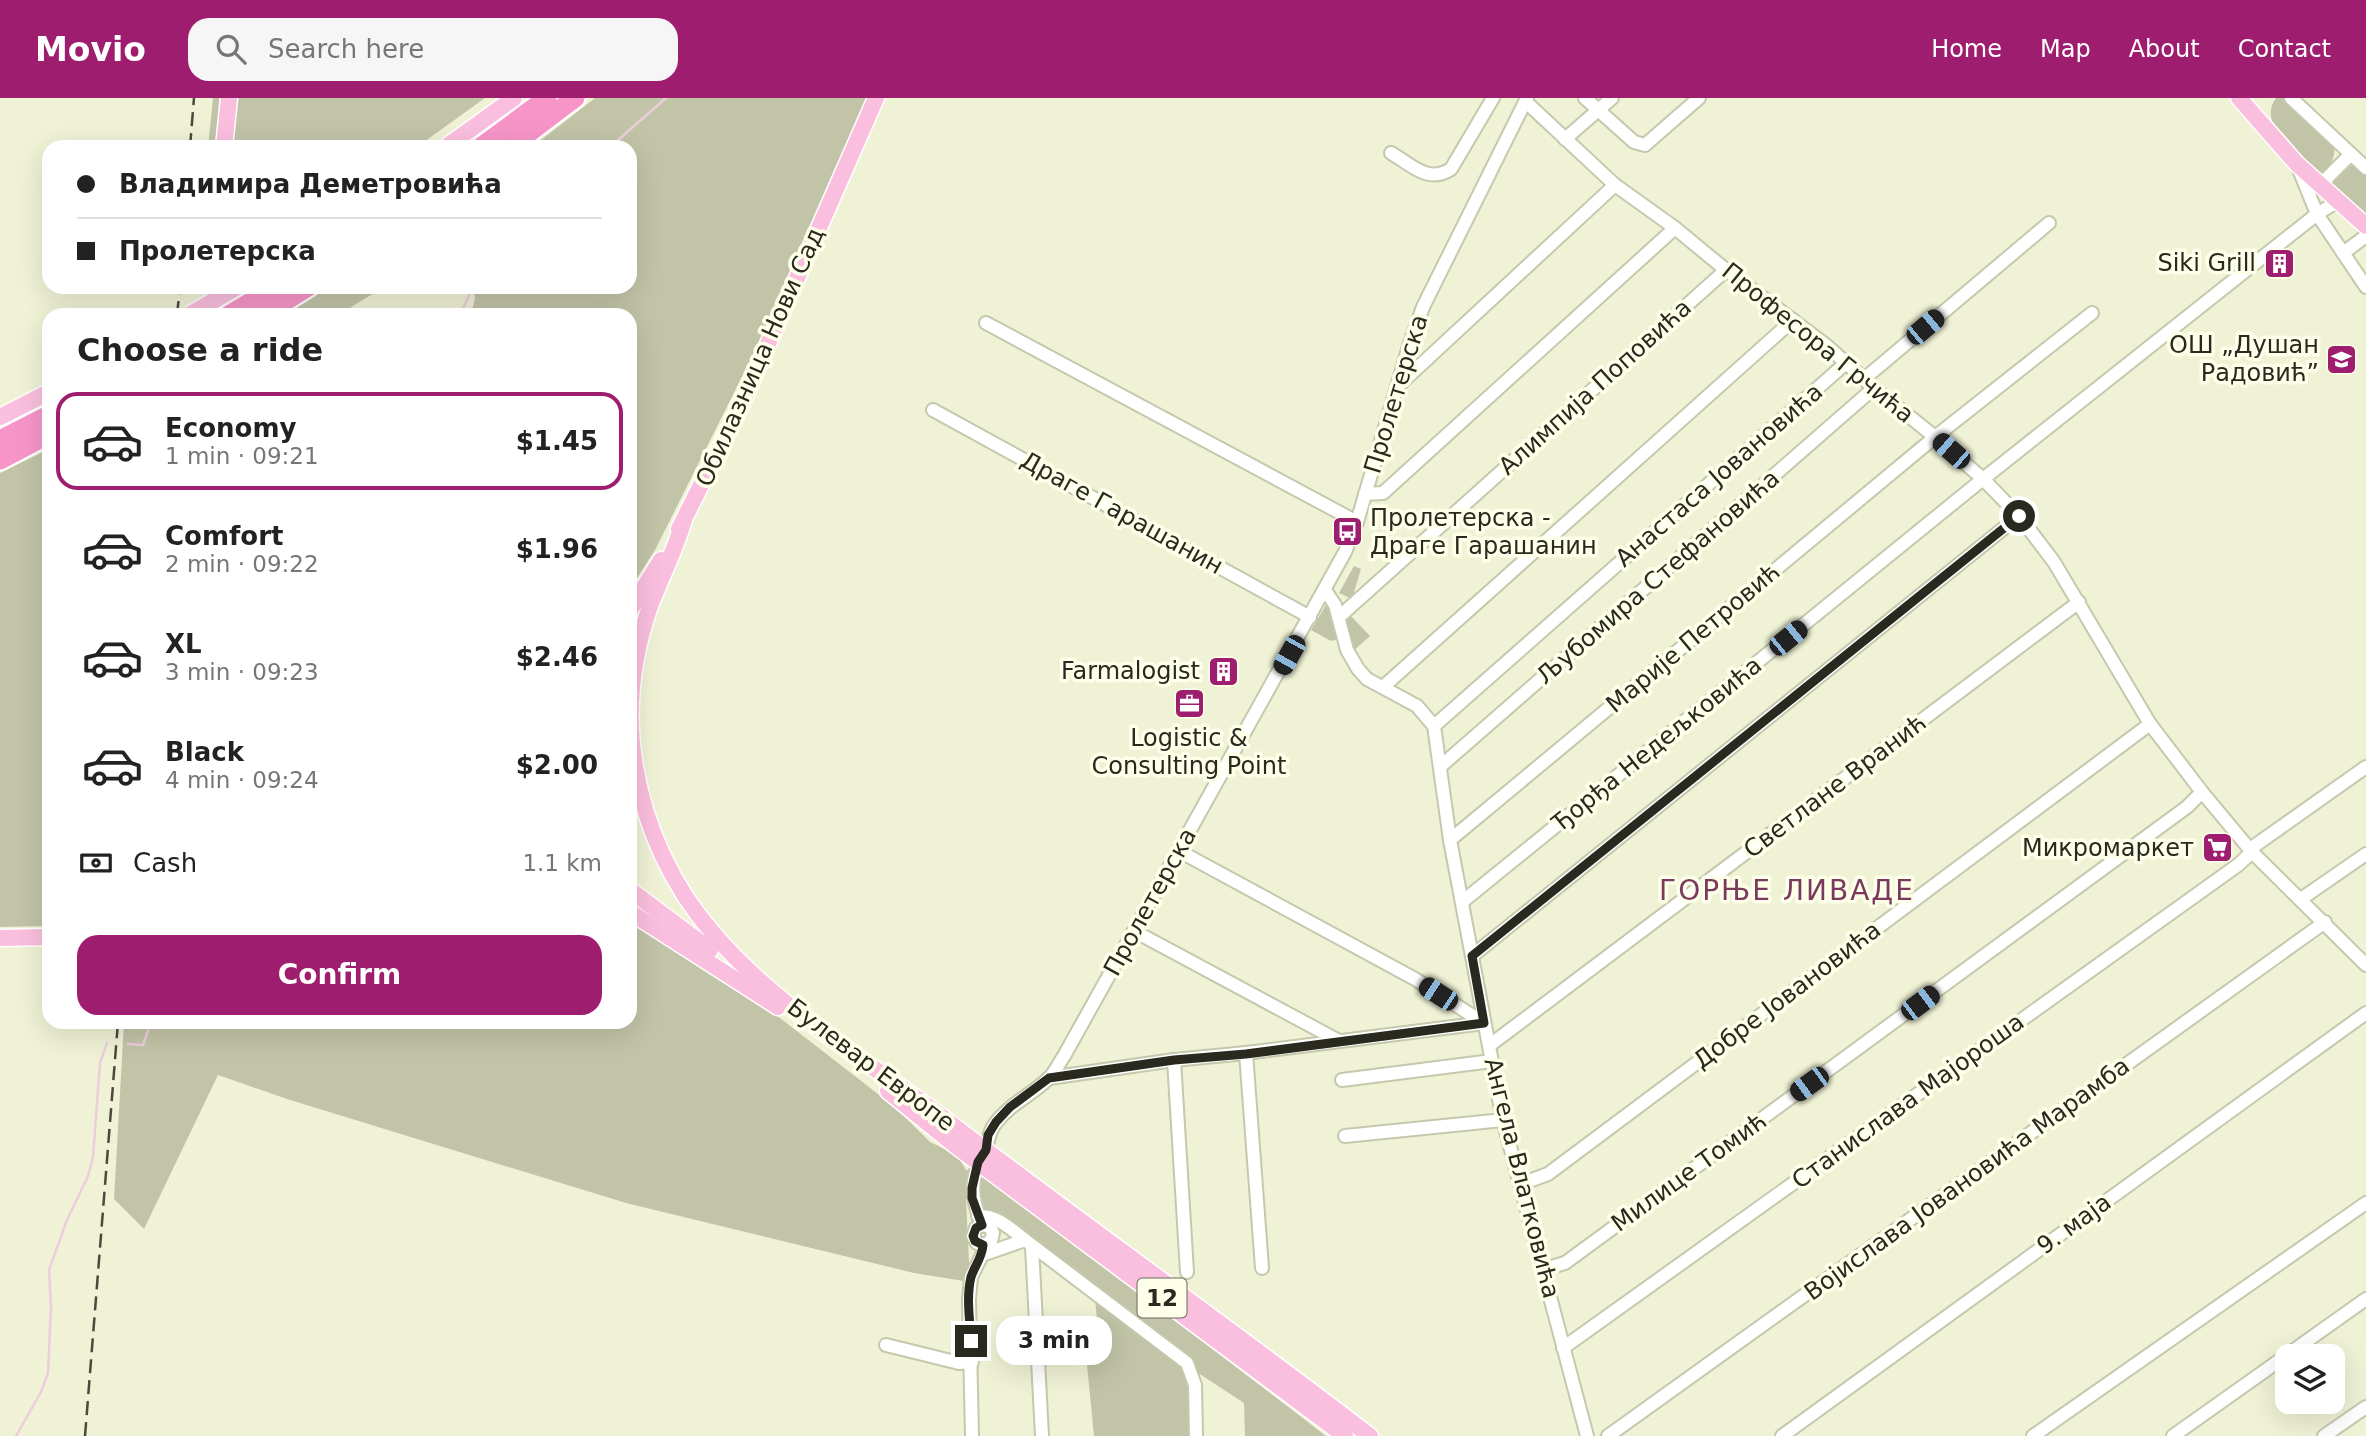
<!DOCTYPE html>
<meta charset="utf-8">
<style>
body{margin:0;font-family:"DejaVu Sans",sans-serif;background:#f6f6f6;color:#222;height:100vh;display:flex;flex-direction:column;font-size:26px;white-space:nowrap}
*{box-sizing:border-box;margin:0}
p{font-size:23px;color:#767676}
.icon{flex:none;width:38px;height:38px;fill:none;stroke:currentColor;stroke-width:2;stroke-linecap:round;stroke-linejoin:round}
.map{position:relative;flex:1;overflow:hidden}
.details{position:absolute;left:42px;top:210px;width:595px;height:721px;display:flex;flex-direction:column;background:#fff;border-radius:21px;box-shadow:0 7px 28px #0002}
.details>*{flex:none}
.top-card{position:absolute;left:42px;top:42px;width:595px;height:154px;border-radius:21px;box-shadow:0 7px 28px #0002;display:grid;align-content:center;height:154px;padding:0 35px;background:#fff}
.tools{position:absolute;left:2275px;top:1246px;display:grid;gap:14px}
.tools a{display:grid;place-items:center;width:70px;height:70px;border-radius:14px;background:#fff;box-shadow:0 7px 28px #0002;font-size:35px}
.end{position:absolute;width:32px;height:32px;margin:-16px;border:9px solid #29291f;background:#fff;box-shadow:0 0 0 4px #fff}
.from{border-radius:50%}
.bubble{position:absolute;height:49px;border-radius:21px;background:#fff;box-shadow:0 7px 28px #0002;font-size:23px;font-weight:800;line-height:49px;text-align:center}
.car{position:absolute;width:21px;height:42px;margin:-21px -10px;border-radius:9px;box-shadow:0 0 5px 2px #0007;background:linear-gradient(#222 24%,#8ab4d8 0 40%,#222 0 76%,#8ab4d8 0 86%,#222 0)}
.top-card b{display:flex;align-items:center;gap:24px;height:66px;font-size:26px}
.top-card b+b{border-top:2px solid #e0e0e0}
.top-card i{width:18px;height:18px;background:#222}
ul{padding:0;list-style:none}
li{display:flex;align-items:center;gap:21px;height:98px;margin:0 14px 10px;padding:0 21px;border:4px solid transparent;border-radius:21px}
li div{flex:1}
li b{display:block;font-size:26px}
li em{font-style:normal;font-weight:800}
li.selected{border-color:#9f1d6f}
li>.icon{width:63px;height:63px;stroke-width:1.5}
h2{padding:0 35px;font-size:32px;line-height:84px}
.pay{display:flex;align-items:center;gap:18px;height:77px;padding:0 35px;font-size:26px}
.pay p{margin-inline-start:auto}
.action{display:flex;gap:14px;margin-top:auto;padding:14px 35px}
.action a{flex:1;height:80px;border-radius:21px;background:#9f1d6f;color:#fff;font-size:28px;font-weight:800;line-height:80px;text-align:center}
header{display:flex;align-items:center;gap:42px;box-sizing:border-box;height:98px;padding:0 35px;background:#9f1d6f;color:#fff}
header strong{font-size:33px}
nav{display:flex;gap:38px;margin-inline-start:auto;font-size:24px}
.search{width:490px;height:63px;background:#f6f6f6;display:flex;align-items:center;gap:18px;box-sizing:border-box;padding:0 24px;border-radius:21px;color:#767676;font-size:26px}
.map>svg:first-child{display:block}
.green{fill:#c2c4a8}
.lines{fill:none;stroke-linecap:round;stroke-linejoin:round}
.stream{stroke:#edcddc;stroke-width:2.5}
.minor-casing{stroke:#c6c8ad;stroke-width:16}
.major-casing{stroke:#fff;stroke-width:19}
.highway-casing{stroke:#fff;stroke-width:23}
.minor{stroke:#fff;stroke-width:12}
.major{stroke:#fabfde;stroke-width:16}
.highway{stroke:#f795c8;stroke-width:19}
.rail{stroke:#4a4a3d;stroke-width:2.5;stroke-dasharray:14 7;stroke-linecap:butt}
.major-bridge-casing{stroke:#fff;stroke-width:19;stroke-linecap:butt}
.major-bridge{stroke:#fabfde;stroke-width:16}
.route{stroke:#29291f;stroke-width:9}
.labels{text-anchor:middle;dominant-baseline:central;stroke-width:7;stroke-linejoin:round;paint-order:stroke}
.shield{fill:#fdffe9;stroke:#69695c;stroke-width:2}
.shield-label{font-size:23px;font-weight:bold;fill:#29291f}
.poi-label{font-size:24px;fill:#29291f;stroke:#fdffe9;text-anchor:end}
.street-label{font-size:24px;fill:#29291f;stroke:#fdffe9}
.quarter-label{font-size:28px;letter-spacing:2px;fill:#7a395d;stroke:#fdffe9}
</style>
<header>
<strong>Movio</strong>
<div class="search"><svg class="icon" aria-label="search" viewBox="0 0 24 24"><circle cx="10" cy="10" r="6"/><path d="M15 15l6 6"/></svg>Search here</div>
<nav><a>Home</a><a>Map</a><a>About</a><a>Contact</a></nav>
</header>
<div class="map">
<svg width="2366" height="1338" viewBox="0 0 2366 1338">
<rect width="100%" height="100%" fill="#f0f2d6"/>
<g class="green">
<polygon points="213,0 485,0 417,49 208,49"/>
<polygon points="595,0 867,0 766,231 655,452 630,491 630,217 471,217 475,200 473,189 630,189 630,49 532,49"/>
<path d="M2276,0H2285L2334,44C2337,56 2330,75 2317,75C2299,57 2256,27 2276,0Z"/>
<polygon points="2350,68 2359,68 2366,75 2366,120 2334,92 2333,85"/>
<polygon points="330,189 384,189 338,217 285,217"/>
<polygon points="49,351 49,828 0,829 0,375"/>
<polygon points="1354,468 1361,471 1352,501 1339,495"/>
<polygon points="1326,507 1329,508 1338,541 1331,543 1311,532"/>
<polygon points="1350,517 1370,538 1352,554 1345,524"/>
<polygon points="630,825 711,871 780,920 896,1010 930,1044 957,1057 966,1072 978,1071 1326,1338 1245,1338 1244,1305 1189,1269 1192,1338 1094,1338 1087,1267 1101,1264 1095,1200 966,1101 970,1184 914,1175 626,1105 287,1001 218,977 144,1131 114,1101 124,924 630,924"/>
</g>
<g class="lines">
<g class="stream">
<polyline points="610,49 666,0"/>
<polyline points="460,217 473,189"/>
<polyline points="128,946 143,947 151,924"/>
<polyline points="16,1338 41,1294 48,1275 51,1209 49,1172 67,1122 88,1078 93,1059 100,965 107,945"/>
</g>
<defs>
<g id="minor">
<polyline points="1585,0 1634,44 1645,47 1699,0"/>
<polyline points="2291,0 2366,70"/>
<polyline points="1526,4 1615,87 1675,130 1726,172 1827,248 1874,290 1935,339 1983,381 2019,418 2054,464 2150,626 2202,694 2252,754 2366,867"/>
<polyline points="1565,41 1612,0"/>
<path d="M1391,55C1412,67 1428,86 1451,71L1493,0"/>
<polyline points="2298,69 2317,116 2366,189"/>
<polyline points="2320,87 2351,56"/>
<polyline points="2343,155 2366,138"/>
<polyline points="986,225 1357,424"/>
<polyline points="1864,281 2049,125"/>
<polyline points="1399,287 1615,87"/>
<polyline points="933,312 1310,519"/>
<polyline points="1365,396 1383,395 1675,130"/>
<polyline points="1325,492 1335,507 1347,552 1358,571 1367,581 1417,608 1434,628 1450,742 1503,1022 1587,1338"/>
<polyline points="1339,519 1726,172"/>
<polyline points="1383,589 1793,222"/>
<polyline points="1434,628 1846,265"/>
<polyline points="1441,668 1874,290"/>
<polyline points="1450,742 1935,339 2092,215"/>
<polyline points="2250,751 2366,669"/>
<polyline points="1179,753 1415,881 1484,925"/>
<polyline points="2301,801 2366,756"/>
<polyline points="1462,804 1983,381 2317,116 2338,103"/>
<polyline points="1134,833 1339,943"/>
<polyline points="1472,858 2019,418"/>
<polyline points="1490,947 2079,504"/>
<polyline points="1246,955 1262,1170"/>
<polyline points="1174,962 1187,1174"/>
<polyline points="1049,980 1174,962 1246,955 1484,925"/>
<polyline points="1342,982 1492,963"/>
<polyline points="1345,1038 1503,1022"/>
<polyline points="1521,1086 1548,1076 2150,626"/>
<path d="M978,1118C997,1117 1011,1131 1025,1142"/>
<path d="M982,1127L976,1130L973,1138L977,1145L983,1147L991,1143L993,1135L990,1129L982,1127C971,1099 969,1082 984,1055C989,1046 987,1036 995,1026C1009,1006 1032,997 1049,980C1055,975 1059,965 1064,958L1345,454L1357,424L1409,248L1423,209L1527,0"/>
<polyline points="1032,1149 1042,1338"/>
<polyline points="1544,1171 1565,1165 2187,709 2202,694"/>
<polyline points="886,1247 959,1265 972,1264"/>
<polyline points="1563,1250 2238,767 2252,754"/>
<polyline points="972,1338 969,1202 971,1179 982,1157 1025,1142 1187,1265 1195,1287 1196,1338"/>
<polyline points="1608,1338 2325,824"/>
<polyline points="1782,1338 2366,915"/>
<polyline points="2033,1338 2366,1105"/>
<polyline points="2173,1338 2366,1201"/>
<polyline points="2324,1338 2366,1309"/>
</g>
<g id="major">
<polyline points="2239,0 2297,66 2366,128"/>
<polyline points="224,49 229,0"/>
<polyline points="446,49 514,0"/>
<polyline points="211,217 213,189"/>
<polyline points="0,319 49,294"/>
<path d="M684,422C675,453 660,481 649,511C632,561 626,616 635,668C645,729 672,788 712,834C777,911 871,965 950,1025C1089,1131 1232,1232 1370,1338"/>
<polyline points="679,431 743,303 876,0"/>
<polyline points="630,512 661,462"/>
<polyline points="630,792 710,852"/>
<polyline points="630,814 778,909"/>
<polyline points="0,840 49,839"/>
<polyline points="888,993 956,1048 1345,1338"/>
</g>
<g id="highway">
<polyline points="481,49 547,0"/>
<polyline points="510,49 575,0"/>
<polyline points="229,217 276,189"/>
<polyline points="263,217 308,189"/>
<polyline points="0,342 49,317"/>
<polyline points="0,362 49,336"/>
</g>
</defs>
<use href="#minor" class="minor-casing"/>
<use href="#major" class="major-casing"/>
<use href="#highway" class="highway-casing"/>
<use href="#minor" class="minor"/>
<use href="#major" class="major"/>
<use href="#highway" class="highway"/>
<g class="rail">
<polyline points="190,49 194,0"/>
<polyline points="177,217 180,189"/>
<polyline points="85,1338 118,924"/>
</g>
<defs>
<polyline id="major-bridge" points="189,217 234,191"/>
</defs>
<use href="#major-bridge" class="major-bridge-casing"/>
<use href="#major-bridge" class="major-bridge"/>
</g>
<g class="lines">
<path class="route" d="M971,1243C970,1223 966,1199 971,1179C975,1167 982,1160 983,1147L975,1143L973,1138L976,1130L982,1127L972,1100V1090L978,1064L986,1052L988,1037L996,1024L1010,1009L1049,980L1174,962L1246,956L1484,925L1472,858L2019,418"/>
</g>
<defs>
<symbol id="building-square" viewBox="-11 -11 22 22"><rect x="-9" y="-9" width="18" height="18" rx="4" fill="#9f1d6f" stroke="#fdffe9"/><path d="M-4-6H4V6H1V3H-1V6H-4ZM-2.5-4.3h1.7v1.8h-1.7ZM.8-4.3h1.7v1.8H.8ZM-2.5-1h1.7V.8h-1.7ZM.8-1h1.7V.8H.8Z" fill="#fff"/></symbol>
<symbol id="school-square" viewBox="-11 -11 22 22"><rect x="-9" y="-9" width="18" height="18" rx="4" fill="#9f1d6f" stroke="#fdffe9"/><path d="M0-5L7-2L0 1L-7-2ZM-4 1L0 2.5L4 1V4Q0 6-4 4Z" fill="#fff"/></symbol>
<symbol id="bus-square" viewBox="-11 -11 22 22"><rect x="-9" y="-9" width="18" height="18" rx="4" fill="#9f1d6f" stroke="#fdffe9"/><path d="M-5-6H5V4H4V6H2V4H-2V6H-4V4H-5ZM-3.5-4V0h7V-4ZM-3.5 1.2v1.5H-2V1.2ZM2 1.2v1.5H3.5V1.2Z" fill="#fff"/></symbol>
<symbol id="office-square" viewBox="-11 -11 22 22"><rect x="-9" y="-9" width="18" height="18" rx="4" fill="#9f1d6f" stroke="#fdffe9"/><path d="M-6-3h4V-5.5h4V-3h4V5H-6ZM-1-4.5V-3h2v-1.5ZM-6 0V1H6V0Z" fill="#fff"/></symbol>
<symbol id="supermarket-square" viewBox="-11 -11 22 22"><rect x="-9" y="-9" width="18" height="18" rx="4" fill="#9f1d6f" stroke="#fdffe9"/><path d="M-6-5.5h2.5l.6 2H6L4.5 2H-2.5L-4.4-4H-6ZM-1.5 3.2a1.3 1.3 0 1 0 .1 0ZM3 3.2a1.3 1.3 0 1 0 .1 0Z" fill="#fff"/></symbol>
</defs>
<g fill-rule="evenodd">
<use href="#building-square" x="2262" y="148" width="35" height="35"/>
<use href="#school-square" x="2324" y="244" width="35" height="35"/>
<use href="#bus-square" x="1330" y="416" width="35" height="35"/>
<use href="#building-square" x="1206" y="556" width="35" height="35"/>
<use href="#office-square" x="1172" y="588" width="35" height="35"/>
<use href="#supermarket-square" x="2200" y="732" width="35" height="35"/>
</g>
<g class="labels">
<rect class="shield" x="1137.5" y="1180.5" width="49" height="39" rx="5"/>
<g class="shield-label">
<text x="1162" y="1200">12</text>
</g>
<g class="poi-label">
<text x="2256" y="165">Siki Grill</text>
<text x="2319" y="247">ОШ „Душан<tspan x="2319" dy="28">Радовић”</tspan></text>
<text x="1370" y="420" text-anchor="start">Пролетерска -<tspan x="1370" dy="28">Драге Гарашанин</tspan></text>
<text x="1200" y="573">Farmalogist</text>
<text x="1189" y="640" text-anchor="middle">Logistic &amp;<tspan x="1189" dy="28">Consulting Point</tspan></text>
<text x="2194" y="750">Микромаркет</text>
</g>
<g class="street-label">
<text transform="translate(1818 245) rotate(39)">Професора Грчића</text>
<text transform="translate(760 259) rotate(-66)">Обилазница Нови Сад</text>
<text transform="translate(1595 289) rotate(-42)">Алимпија Поповића</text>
<text transform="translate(1396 296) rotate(-73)">Пролетерска</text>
<text transform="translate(1719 377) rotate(-41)">Анастаса Јовановића</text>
<text transform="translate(1122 415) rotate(29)">Драге Гарашанин</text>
<text transform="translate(1658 479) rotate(-41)">Љубомира Стефановића</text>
<text transform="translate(1693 540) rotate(-40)">Марије Петровић</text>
<text transform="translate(1657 646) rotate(-39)">Ђорђа Недељковића</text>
<text transform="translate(1835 688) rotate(-37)">Светлане Вранић</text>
<text transform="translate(1150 804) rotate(-61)">Пролетерска</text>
<text transform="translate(1787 897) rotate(-37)">Добре Јовановића</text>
<text transform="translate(871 967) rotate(37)">Булевар Европе</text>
<text transform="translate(1908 1003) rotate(-36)">Станислава Мајороша</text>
<text transform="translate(1689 1074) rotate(-36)">Милице Томић</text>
<text transform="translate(1522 1080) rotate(76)">Ангела Влатковића</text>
<text transform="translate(1967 1081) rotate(-36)">Војислава Јовановића Марамба</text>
<text transform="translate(2074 1126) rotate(-36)">9. маја</text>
</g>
<g class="quarter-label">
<text x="1787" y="792">ГОРЊЕ ЛИВАДЕ</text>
</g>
</g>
</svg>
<div class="tools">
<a><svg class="icon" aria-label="layers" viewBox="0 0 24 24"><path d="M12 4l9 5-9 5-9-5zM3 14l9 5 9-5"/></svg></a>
</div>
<i class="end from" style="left:2019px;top:418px"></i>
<i class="end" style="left:971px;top:1243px"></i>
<div class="bubble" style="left:996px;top:1218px;width:116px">3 min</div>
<i class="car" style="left:1925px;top:229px;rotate:50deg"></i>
<i class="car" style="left:1951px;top:353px;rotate:311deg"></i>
<i class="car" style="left:1788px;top:540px;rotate:51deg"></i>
<i class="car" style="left:1289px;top:557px;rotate:209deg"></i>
<i class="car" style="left:1438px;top:896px;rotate:303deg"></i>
<i class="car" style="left:1920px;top:905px;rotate:53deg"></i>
<i class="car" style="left:1809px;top:986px;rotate:234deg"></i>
<div class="top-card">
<b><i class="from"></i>Владимира Деметровића</b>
<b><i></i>Пролетерска</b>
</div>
<section class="details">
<h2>Choose a ride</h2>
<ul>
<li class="selected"><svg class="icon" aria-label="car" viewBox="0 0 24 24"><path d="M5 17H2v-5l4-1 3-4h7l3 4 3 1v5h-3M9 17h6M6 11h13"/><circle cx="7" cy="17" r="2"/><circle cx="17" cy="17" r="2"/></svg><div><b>Economy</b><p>1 min · 09:21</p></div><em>$1.45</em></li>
<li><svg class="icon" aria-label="car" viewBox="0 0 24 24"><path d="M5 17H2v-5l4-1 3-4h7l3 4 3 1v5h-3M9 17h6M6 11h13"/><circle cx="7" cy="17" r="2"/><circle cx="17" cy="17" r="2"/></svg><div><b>Comfort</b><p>2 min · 09:22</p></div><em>$1.96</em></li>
<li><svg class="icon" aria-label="car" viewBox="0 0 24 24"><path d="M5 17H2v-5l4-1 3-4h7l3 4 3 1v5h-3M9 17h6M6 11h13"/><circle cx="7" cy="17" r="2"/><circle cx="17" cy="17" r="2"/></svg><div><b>XL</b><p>3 min · 09:23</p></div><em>$2.46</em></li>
<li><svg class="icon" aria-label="car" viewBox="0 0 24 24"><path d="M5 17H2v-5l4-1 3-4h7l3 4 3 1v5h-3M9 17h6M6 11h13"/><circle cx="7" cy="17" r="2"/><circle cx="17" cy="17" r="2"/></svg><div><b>Black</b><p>4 min · 09:24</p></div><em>$2.00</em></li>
</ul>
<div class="pay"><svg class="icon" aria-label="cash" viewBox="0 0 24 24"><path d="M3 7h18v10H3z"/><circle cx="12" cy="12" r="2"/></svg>Cash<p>1.1 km</p></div>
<div class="action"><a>Confirm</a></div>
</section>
</div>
